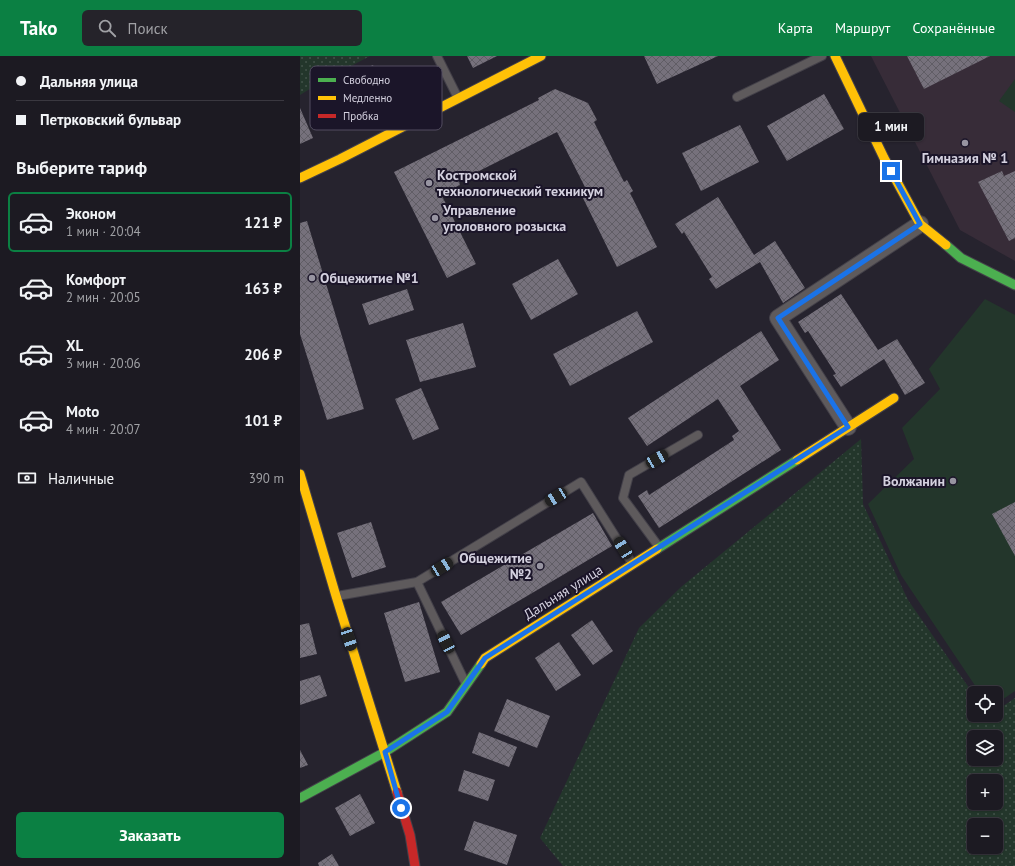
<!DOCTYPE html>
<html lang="ru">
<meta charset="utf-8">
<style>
body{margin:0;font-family:"PT Sans",sans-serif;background:#25232a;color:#f1f3f6;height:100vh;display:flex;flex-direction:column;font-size:15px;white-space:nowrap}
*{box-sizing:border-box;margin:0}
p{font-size:13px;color:#a0a1a5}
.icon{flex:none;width:22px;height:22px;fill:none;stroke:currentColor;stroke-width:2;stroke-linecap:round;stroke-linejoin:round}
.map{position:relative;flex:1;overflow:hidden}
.sheet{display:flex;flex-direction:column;background:#1c1a22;width:300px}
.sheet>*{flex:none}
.hud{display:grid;align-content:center;height:88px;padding:0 16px;background:#1c1a22}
.buttons{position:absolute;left:667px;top:630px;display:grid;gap:8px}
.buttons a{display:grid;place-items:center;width:36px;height:36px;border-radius:6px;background:#1c1a22;box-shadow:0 1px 3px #0004,0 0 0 1px #3a3840;font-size:20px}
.end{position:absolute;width:18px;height:18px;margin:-9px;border:5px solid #1a73e8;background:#fff;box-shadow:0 0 0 2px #fff}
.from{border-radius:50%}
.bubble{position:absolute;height:28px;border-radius:6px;background:#1c1a22;box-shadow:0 1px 3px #0004,0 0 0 1px #3a3840;font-size:13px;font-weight:800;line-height:28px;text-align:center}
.car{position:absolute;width:12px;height:24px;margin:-12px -6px;border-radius:5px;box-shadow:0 0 3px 1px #0007;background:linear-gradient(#222 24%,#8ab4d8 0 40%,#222 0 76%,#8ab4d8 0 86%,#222 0)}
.hud b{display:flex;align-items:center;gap:14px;height:38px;font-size:15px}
.hud b+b{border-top:1px solid #3a3840}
.hud i{width:10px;height:10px;background:#f1f3f6}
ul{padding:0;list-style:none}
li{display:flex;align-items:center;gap:12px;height:60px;margin:0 8px 6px;padding:0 8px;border:2px solid transparent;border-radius:6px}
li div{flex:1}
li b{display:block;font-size:15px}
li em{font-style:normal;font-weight:800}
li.on{border-color:#0b8043}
li>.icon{width:36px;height:36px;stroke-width:1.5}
h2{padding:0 16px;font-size:18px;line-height:48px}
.pay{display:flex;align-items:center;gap:10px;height:44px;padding:0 16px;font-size:15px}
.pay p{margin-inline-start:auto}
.button{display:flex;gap:8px;margin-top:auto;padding:8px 16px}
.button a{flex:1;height:46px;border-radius:6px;background:#0b8043;color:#fff;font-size:16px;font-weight:800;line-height:46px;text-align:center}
header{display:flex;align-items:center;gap:24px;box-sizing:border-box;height:56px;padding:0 20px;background:#0b8043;color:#fff}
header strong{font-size:19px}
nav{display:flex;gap:22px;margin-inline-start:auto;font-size:14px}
.search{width:280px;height:36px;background:#25232a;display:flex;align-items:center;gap:10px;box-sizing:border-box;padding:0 14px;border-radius:6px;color:#a0a1a5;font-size:15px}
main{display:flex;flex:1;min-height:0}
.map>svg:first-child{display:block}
.education{fill:#372c38}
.grass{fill:#23362b}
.park{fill:url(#park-dots);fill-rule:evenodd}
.building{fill:url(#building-cross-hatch)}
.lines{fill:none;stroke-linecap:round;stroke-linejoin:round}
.lane-casing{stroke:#434049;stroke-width:10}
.street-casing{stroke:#434049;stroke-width:18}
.fast-casing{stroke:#434049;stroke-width:11}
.slow-casing{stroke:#434049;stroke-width:11}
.jam-casing{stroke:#434049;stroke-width:11}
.lane{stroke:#5e5a5c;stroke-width:8}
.street{stroke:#5e5a5c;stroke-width:16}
.fast{stroke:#4caf50;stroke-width:9}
.slow{stroke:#ffc107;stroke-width:9}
.jam{stroke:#c62828;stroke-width:9}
.route{stroke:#1a73e8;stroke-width:5}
.poi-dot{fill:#9794a1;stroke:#1b1529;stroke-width:1.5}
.labels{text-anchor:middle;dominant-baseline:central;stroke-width:4;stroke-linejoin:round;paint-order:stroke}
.poi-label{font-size:14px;font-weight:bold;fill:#d4d1df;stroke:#1b1529;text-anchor:start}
.street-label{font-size:14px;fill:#d4d1df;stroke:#1b1529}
.key{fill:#1b1529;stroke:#524d60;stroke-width:1}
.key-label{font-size:11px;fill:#d4d1df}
</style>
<header>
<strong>Tako</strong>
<div class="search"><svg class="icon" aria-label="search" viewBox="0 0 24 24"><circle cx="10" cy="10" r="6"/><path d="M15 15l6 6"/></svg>Поиск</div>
<nav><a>Карта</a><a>Маршрут</a><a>Сохранённые</a></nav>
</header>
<main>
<section class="sheet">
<div class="hud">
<b><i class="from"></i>Дальняя улица</b>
<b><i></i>Петрковский бульвар</b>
</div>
<h2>Выберите тариф</h2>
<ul>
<li class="on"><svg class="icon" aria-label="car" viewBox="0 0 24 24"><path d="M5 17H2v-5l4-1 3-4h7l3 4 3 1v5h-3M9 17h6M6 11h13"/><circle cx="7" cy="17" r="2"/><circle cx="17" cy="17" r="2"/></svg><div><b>Эконом</b><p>1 мин · 20:04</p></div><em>121 ₽</em></li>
<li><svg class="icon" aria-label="car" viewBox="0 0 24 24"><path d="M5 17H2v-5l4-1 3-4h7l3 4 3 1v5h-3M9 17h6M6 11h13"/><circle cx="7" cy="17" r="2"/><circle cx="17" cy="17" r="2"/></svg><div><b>Комфорт</b><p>2 мин · 20:05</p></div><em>163 ₽</em></li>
<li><svg class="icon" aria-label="car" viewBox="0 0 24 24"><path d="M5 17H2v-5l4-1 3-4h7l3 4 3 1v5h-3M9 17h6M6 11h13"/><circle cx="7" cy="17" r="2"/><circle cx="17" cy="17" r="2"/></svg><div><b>XL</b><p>3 мин · 20:06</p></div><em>206 ₽</em></li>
<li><svg class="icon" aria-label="car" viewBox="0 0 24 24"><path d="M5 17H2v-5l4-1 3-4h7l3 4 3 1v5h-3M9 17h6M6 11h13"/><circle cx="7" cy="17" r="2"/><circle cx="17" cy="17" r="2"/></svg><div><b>Moto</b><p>4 мин · 20:07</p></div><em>101 ₽</em></li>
</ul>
<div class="pay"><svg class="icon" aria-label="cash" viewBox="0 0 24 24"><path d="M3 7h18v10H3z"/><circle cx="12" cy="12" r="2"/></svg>Наличные<p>390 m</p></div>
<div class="button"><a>Заказать</a></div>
</section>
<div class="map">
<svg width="715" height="810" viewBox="0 0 715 810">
<defs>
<pattern id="park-dots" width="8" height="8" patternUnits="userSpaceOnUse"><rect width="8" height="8" fill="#23362b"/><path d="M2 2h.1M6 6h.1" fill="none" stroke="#425249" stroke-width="1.8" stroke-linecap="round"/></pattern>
<pattern id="building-cross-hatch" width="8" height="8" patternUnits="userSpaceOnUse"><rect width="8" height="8" fill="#76717c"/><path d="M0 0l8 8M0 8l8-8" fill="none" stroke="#605d65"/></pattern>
</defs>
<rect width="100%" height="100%" fill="#26232e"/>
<polygon class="education" points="571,0 715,0 715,205 660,174"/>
<g class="grass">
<polygon points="715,23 715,56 699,45"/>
<polygon points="685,243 715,259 715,635 696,648 696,637 680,637 601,519 568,448 614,403 602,372 640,333 629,313"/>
</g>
<g class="park">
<polygon points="0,0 70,0 21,26 0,39"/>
<path d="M561,383L563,448L608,544L674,639V659H688L689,660L691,659H696V655L715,642V810H263L240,782L339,572L381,531ZM674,681H696V703H674ZM674,725H696V747H674ZM674,769H696V791H674Z"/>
</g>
<g class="building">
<polygon points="167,0 197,0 173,12"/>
<polygon points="344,0 418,0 357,28"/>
<polygon points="607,0 690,0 624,33"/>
<polygon points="73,9 89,43 47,63 30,28"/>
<polygon points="255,33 288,47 297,64 294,66 324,126 327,124 333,135 330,137 357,191 317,211 281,138 287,135 257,76 159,125 160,129 141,138 176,208 147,222 94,116 239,44 238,42"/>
<polygon points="524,38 544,73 487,105 467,70"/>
<polygon points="0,52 13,82 0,88"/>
<polygon points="440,69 459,106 401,135 382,97"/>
<polygon points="702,115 704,120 715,115 715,182 709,185 678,126"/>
<polygon points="418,141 454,199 475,185 505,232 483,247 460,206 416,233 409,223 412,221 384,176 382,178 375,168"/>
<polygon points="7,165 64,353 27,364 0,278 0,167"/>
<polygon points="258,203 278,238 231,264 212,228"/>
<polygon points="107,233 114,254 69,269 62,248"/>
<polygon points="541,238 578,294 597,283 625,327 605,339 584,303 541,331 533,319 536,318 508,275 505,277 498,266"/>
<polygon points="337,255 353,286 270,330 253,298"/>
<polygon points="163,267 176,311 120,326 106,284"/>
<polygon points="461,275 479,304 440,330 481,394 359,472 338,440 347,434 349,439 434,384 432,380 439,375 418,343 347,390 328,362"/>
<polygon points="121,332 139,373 113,384 95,343"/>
<polygon points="715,446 715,500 692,458"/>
<polygon points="293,457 312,490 161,579 141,546"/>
<polygon points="71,466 86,511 52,522 37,477"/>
<polygon points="119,546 140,616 105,626 84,557"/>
<polygon points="292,564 313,595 293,609 271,579"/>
<polygon points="9,567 17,598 0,602 0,569"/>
<polygon points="259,586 281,619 256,635 235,602"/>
<polygon points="20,619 27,640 0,649 0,625"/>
<polygon points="207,643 250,660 237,692 194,675"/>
<polygon points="179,676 217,691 209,711 172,697"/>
<polygon points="0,694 8,709 0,712"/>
<polygon points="164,714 195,724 188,745 158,735"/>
<polygon points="60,738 75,767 50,780 35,752"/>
<polygon points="174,765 217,779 207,809 164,794"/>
<polygon points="32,798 39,810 19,810 18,807"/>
</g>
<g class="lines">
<defs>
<g id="lane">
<polyline points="137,0 158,42"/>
<polyline points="437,41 522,0"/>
<polyline points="359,491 323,442 329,419 398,379"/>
<polyline points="117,526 165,626"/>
<polyline points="37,540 117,526 281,426 332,507"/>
</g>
<polyline id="street" points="548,371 478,262 620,168"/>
<g id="fast">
<polyline points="646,189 661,202 715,229"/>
<polyline points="357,493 497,404"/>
<polyline points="0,742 85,696 147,656 181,608"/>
</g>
<g id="slow">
<polyline points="535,0 584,102 620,168 646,189"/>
<polyline points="0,122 40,103 241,0"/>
<polyline points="497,404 594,342"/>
<polyline points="0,418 36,540 97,736"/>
<polyline points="181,608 185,602 357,493"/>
</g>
<polyline id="jam" points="97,736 110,779 115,810"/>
</defs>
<use href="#lane" class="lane-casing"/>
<use href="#street" class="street-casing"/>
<use href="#fast" class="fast-casing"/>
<use href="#slow" class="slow-casing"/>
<use href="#jam" class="jam-casing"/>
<use href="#lane" class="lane"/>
<use href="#street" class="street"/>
<use href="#fast" class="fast"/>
<use href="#slow" class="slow"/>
<use href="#jam" class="jam"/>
</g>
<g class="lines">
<polyline class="route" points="101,752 85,696 147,656 185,602 548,371 478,262 620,168 591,115"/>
</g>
<g class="poi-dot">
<circle cx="665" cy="87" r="4"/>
<circle cx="129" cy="127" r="4"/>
<circle cx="135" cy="162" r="4"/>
<circle cx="12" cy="222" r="4"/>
<circle cx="653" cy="425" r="4"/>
<circle cx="240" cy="510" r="4"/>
</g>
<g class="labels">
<g class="poi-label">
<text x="665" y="102" text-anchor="middle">Гимназия № 1</text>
<text x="137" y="119">Костромской<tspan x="137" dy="16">технологический техникум</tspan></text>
<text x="143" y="154">Управление<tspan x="143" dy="16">уголовного розыска</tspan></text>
<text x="20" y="222">Общежитие №1</text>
<text x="645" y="425" text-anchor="end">Волжанин</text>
<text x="232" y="502" text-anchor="end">Общежитие<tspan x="232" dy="16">№2</tspan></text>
</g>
<g class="street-label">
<text transform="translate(263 536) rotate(-32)">Дальняя улица</text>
</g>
</g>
<rect x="10" y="10" width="132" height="64" rx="6" class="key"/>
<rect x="18" y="22" width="18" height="4" fill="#4caf50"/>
<rect x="18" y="40" width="18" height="4" fill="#ffc107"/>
<rect x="18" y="58" width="18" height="4" fill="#c62828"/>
<g class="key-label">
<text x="43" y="28">Свободно</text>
<text x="43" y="46">Медленно</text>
<text x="43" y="64">Пробка</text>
</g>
</svg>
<div class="buttons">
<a><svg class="icon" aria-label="locate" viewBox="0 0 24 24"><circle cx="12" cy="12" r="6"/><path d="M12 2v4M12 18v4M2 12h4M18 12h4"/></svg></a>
<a><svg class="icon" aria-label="layers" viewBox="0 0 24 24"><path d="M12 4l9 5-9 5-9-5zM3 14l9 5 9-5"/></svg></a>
<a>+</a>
<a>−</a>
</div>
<i class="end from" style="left:101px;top:752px"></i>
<i class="end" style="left:591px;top:115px"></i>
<div class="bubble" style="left:558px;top:57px;width:66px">1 мин</div>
<i class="car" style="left:357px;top:403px;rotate:60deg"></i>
<i class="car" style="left:256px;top:441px;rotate:239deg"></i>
<i class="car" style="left:323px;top:492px;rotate:328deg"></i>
<i class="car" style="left:142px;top:511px;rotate:58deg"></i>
<i class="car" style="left:49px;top:583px;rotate:162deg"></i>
<i class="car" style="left:146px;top:586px;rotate:334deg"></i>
</div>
</main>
